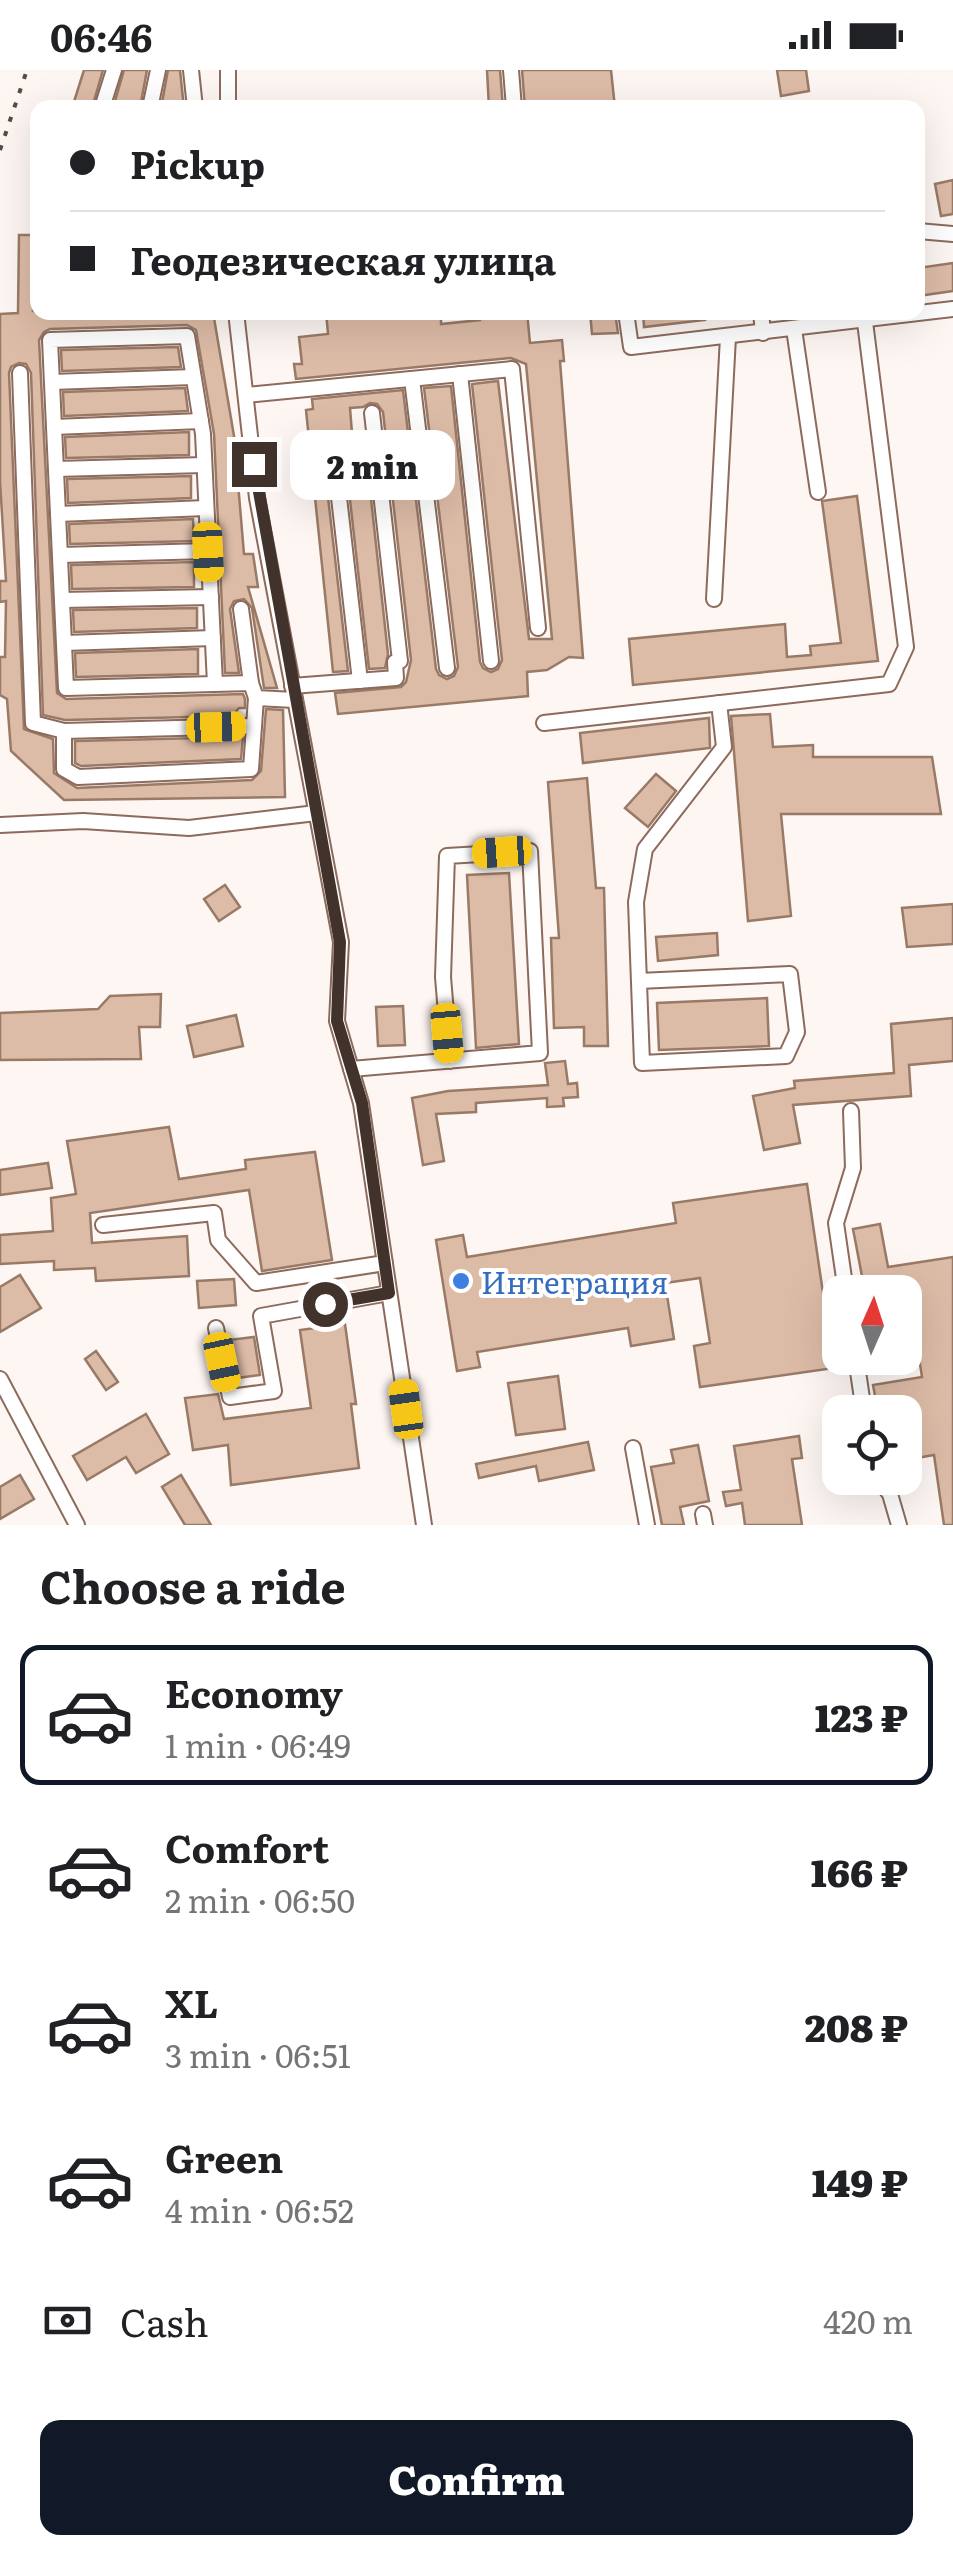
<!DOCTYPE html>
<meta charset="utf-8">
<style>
body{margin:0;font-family:Literata,serif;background:#f6f6f6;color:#202124;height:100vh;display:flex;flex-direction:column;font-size:38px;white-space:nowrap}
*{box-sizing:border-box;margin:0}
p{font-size:32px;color:#757577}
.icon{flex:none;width:55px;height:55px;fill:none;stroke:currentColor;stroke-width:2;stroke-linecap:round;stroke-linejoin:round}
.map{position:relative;height:1455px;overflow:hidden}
.panel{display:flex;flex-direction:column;background:#fff;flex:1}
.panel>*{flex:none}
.guide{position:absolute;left:30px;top:30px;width:895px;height:220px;border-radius:20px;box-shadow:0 10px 40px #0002;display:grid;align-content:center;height:220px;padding:0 40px;background:#fff}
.needle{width:65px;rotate:3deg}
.fabs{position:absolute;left:822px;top:1205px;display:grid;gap:20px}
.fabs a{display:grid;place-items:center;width:100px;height:100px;border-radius:20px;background:#fff;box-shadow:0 10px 40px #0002;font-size:50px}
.end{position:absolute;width:45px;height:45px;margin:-22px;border:12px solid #41322c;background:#fff;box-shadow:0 0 0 5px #fff}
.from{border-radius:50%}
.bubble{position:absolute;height:70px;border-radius:20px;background:#fff;box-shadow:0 10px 40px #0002;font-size:32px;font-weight:800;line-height:70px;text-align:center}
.car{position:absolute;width:30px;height:60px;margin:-30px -15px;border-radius:12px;box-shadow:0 0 8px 2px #0007;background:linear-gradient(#f5c518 24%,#345 0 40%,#f5c518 0 76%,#345 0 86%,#f5c518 0)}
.guide b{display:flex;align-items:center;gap:35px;height:95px;font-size:38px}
.guide b+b{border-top:2px solid #e0e0e0}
.guide i{width:25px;height:25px;background:#202124}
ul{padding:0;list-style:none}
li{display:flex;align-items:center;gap:30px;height:140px;margin:0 20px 15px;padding:0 20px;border:5px solid transparent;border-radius:20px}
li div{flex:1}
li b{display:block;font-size:38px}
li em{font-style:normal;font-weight:800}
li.active{border-color:#111827}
li>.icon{width:90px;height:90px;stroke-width:1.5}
h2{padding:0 40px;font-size:45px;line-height:120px}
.pay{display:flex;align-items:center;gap:25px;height:110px;padding:0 40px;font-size:38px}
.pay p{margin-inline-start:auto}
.button{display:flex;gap:20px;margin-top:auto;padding:20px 40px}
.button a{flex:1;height:115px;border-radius:20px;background:#111827;color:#fff;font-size:40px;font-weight:800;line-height:115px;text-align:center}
.status{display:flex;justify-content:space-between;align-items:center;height:70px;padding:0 50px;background:#fff;direction:ltr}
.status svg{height:28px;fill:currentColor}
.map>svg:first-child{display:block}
.building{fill:#ddbca7;stroke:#997a66;stroke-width:2.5}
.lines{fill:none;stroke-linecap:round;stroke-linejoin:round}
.minor-casing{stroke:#8c6b5c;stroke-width:18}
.minor{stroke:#fff;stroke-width:14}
.rail{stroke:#594a45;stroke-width:4;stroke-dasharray:5 10;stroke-linecap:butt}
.route{stroke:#41322c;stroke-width:12}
.shop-dot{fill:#3f7fe0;stroke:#fff;stroke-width:4}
.labels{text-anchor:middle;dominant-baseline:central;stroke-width:8;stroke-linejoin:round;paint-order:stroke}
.shop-label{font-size:30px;fill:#366cbe;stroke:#fff;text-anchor:start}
</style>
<div class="status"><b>06:46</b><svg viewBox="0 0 49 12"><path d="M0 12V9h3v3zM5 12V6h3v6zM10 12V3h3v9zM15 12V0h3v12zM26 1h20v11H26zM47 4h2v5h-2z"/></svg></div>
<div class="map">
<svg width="953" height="1455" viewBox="0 0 953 1455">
<rect width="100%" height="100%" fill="#fef6f2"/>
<g class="building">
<polygon points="84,0 103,0 92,38 72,38"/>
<polygon points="124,0 147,0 140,38 113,38"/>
<polygon points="168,0 180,0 184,38 161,38"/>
<polygon points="487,0 500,0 503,38 489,38"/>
<polygon points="522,0 611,0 615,38 525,38"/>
<polygon points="777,0 806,0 809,21 781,26"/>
<polygon points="953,110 953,144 941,146 935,114"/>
<polygon points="19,165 38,165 38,185 34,185 33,241 38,242 77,245 213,242 234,366 244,484 253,484 258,517 248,517 277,618 264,618 252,538 244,529 234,531 230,539 239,603 225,603 214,364 196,260 187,255 50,259 44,262 39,270 57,623 66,629 243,624 245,629 245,638 239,638 232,646 65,650 43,645 31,303 26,294 19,293 11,297 9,303 24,659 53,669 54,703 77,718 252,710 261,701 266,639 283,640 285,727 64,730 11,681 7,629 0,625 0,587 5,587 6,531 0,532 0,511 6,511 0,411 0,244 18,243"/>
<polygon points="953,193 953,221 918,226 918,198"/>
<polygon points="326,242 441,242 441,254 480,250 480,242 527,242 530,273 562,270 564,291 560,291 583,588 569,587 547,600 527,602 528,626 338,644 335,623 401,617 406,612 411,590 383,342 377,334 370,333 363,337 350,338 352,363 328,366 322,375 348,601 333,602 306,340 313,339 312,329 403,320 436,599 439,605 447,609 454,606 458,597 424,318 451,316 480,592 483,598 491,602 498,599 502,590 472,314 498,311 529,569 552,569 526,294 511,288 296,309 294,294 302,294 299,267 328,264"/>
<polygon points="590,242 615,242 618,263 592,264"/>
<polygon points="643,242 704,242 705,250 644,257"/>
<polygon points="178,277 181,297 62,301 61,280"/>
<polygon points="185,318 188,341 64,346 63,322"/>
<polygon points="189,362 189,385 66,388 65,367"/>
<polygon points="366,383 388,584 385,598 369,599 345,385"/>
<polygon points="191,406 191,428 68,433 67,409"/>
<polygon points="857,426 878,591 633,615 629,569 785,554 787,587 811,585 810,576 841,573 822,431"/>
<polygon points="193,449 194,471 70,474 69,454"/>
<polygon points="194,492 194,517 72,519 71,495"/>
<polygon points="197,538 197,558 74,562 73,540"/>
<polygon points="198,579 198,604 76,607 75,583"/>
<polygon points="770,644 773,677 813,675 813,687 932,687 941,744 781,744 791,846 748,851 731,646"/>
<polygon points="709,648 710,678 583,693 580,663"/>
<polygon points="243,667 241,689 81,696 75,693 75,671"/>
<polygon points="656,704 676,721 648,757 625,738"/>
<polygon points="587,708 596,818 604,818 608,976 584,976 584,957 554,958 551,868 559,868 548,712"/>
<polygon points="509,803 519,974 476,978 467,805"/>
<polygon points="225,815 240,837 219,851 204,829"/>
<polygon points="953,834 953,874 907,877 902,838"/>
<polygon points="717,863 718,885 658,891 656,867"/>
<polygon points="161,924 160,957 139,957 141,989 0,990 0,943 98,939 110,926"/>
<polygon points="767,928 769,976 659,980 657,933"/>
<polygon points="403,936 405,975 378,976 376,937"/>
<polygon points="236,945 243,976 194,987 187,956"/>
<polygon points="953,948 953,991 909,995 911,1026 793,1035 800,1073 764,1080 753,1026 795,1018 794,1011 894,1003 891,954"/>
<polygon points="565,991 568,1014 577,1013 578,1027 563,1028 564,1036 547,1037 547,1028 476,1033 476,1042 436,1044 444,1091 423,1095 412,1028 448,1021 548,1015 545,993"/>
<polygon points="169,1057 179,1109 246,1099 245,1090 315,1082 332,1190 262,1201 249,1120 90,1143 92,1173 187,1166 189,1206 96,1211 95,1198 54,1200 54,1191 0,1194 0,1165 53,1161 51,1128 76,1124 67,1071"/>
<polygon points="48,1093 52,1118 0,1125 0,1100"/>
<polygon points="807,1114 834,1298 700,1317 694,1276 710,1273 700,1208 665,1213 674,1269 631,1276 628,1258 477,1282 480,1297 457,1301 436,1170 463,1165 467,1187 676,1153 673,1133"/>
<polygon points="880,1154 888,1197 953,1187 953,1455 944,1455 934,1385 905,1390 905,1342 878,1342 873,1315 922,1307 909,1222 865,1222 853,1159"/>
<polygon points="20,1205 41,1238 0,1262 0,1217"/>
<polygon points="234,1209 236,1235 199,1238 197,1211"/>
<polygon points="345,1254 356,1334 351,1334 359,1398 231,1415 228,1375 193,1380 185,1328 218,1324 224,1349 311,1338 300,1260"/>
<polygon points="254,1267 260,1305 237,1308 229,1270"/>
<polygon points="96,1281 118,1312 106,1320 85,1289"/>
<polygon points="558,1306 565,1359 516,1365 508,1313"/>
<polygon points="146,1344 169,1384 136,1403 126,1387 87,1410 73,1386"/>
<polygon points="799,1366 802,1388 792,1389 802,1455 745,1455 742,1433 726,1436 723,1422 741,1420 734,1376"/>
<polygon points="588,1372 594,1400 539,1411 536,1396 479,1408 476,1394"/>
<polygon points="698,1375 709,1431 680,1437 684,1455 662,1455 651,1397 674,1393 671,1380"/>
<polygon points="20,1405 34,1429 0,1449 0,1417"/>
<polygon points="181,1405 211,1455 185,1455 162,1417"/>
</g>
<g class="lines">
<defs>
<g id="minor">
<polyline points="191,0 195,38"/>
<polyline points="511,0 514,38"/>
<polyline points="102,38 114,0"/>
<polyline points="150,38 158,0"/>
<polyline points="228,38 228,0"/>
<polyline points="918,161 953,164"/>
<polyline points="236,242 257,428 341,872 337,951 361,1033 424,1455"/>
<polyline points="626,242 631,277 953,239"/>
<polyline points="761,242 763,263"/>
<polyline points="794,259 818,422"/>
<polyline points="20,303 33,653 64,661 64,699 78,707 251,699 256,628"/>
<polyline points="460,304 491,591"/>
<polyline points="412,309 447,598"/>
<polyline points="52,312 193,307"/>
<polyline points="246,325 512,299 538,558"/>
<polyline points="54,357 201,351"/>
<polyline points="56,399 204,395"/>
<polyline points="58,444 206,438"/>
<polyline points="60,485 208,481"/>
<polyline points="714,529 728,267"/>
<polyline points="62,530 211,527"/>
<polyline points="241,539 251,613"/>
<polyline points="64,573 213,568"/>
<polyline points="360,611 333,375 375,372"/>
<polyline points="215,614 203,364 187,266 50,270 66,618 251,613 256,628 295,630"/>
<polyline points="292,616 396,608 395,592 400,591 372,343"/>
<polyline points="544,653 889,614 906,577 865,252"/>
<polyline points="64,661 254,656"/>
<polyline points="0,755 83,751 189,758 316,743"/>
<polyline points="639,911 790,904 797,962 786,986 642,993 636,832 645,779 724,677 719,633"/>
<polyline points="351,999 540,983 530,781 447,786 443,907 450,991"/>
<polyline points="103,1155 214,1143 218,1170 256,1213 385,1193"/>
<polyline points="846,1222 836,1153 853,1098 851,1041"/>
<polyline points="216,1258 230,1327 274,1321 261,1246 389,1223"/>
<polyline points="856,1288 864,1342"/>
<polyline points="0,1309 77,1455"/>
<polyline points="633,1378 647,1455"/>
<polyline points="878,1408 890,1424 899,1455"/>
<polyline points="703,1444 705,1455"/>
</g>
</defs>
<use href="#minor" class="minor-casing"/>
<use href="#minor" class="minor"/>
<polyline class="rail" points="0,80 27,0"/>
</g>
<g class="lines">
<polyline class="route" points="254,394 340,872 337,951 362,1033 389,1223 325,1234"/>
</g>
<circle class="shop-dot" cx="461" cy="1211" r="10"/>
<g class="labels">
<g class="shop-label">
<text x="481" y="1211">Интеграция</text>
</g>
</g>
</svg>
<div class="fabs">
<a><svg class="needle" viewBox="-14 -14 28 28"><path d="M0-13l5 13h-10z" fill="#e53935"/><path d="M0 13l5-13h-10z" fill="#757577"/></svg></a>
<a><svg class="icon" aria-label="locate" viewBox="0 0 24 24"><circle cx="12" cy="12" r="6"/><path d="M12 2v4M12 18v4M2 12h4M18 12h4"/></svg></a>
</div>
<i class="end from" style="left:325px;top:1234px"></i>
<i class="end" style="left:254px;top:394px"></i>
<div class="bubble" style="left:290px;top:360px;width:165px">2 min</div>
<i class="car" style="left:208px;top:482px;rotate:177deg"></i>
<i class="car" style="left:216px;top:657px;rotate:88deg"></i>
<i class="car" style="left:502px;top:782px;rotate:266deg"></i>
<i class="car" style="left:447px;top:963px;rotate:175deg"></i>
<i class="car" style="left:222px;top:1292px;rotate:168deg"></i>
<i class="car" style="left:406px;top:1339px;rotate:352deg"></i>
<div class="guide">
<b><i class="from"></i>Pickup</b>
<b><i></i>Геодезическая улица</b>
</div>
</div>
<section class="panel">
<h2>Choose a ride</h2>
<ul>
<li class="active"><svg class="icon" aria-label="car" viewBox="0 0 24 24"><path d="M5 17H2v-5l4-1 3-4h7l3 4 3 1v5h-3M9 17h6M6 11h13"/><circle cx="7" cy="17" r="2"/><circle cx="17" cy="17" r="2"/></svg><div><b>Economy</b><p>1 min · 06:49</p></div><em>123 ₽</em></li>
<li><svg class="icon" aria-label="car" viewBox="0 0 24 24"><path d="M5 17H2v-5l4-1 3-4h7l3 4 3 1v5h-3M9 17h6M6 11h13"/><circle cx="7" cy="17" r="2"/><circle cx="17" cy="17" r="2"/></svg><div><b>Comfort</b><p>2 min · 06:50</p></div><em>166 ₽</em></li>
<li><svg class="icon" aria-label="car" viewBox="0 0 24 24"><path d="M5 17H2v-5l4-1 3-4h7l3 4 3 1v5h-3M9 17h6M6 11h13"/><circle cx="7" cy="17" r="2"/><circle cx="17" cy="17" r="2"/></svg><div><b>XL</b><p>3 min · 06:51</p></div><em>208 ₽</em></li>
<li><svg class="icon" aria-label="car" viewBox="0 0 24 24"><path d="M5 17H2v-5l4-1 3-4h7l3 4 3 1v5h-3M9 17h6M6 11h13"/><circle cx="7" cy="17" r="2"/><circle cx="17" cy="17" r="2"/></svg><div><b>Green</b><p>4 min · 06:52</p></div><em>149 ₽</em></li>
</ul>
<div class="pay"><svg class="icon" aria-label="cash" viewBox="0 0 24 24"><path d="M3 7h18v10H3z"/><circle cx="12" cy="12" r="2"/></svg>Cash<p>420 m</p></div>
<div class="button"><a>Confirm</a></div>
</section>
